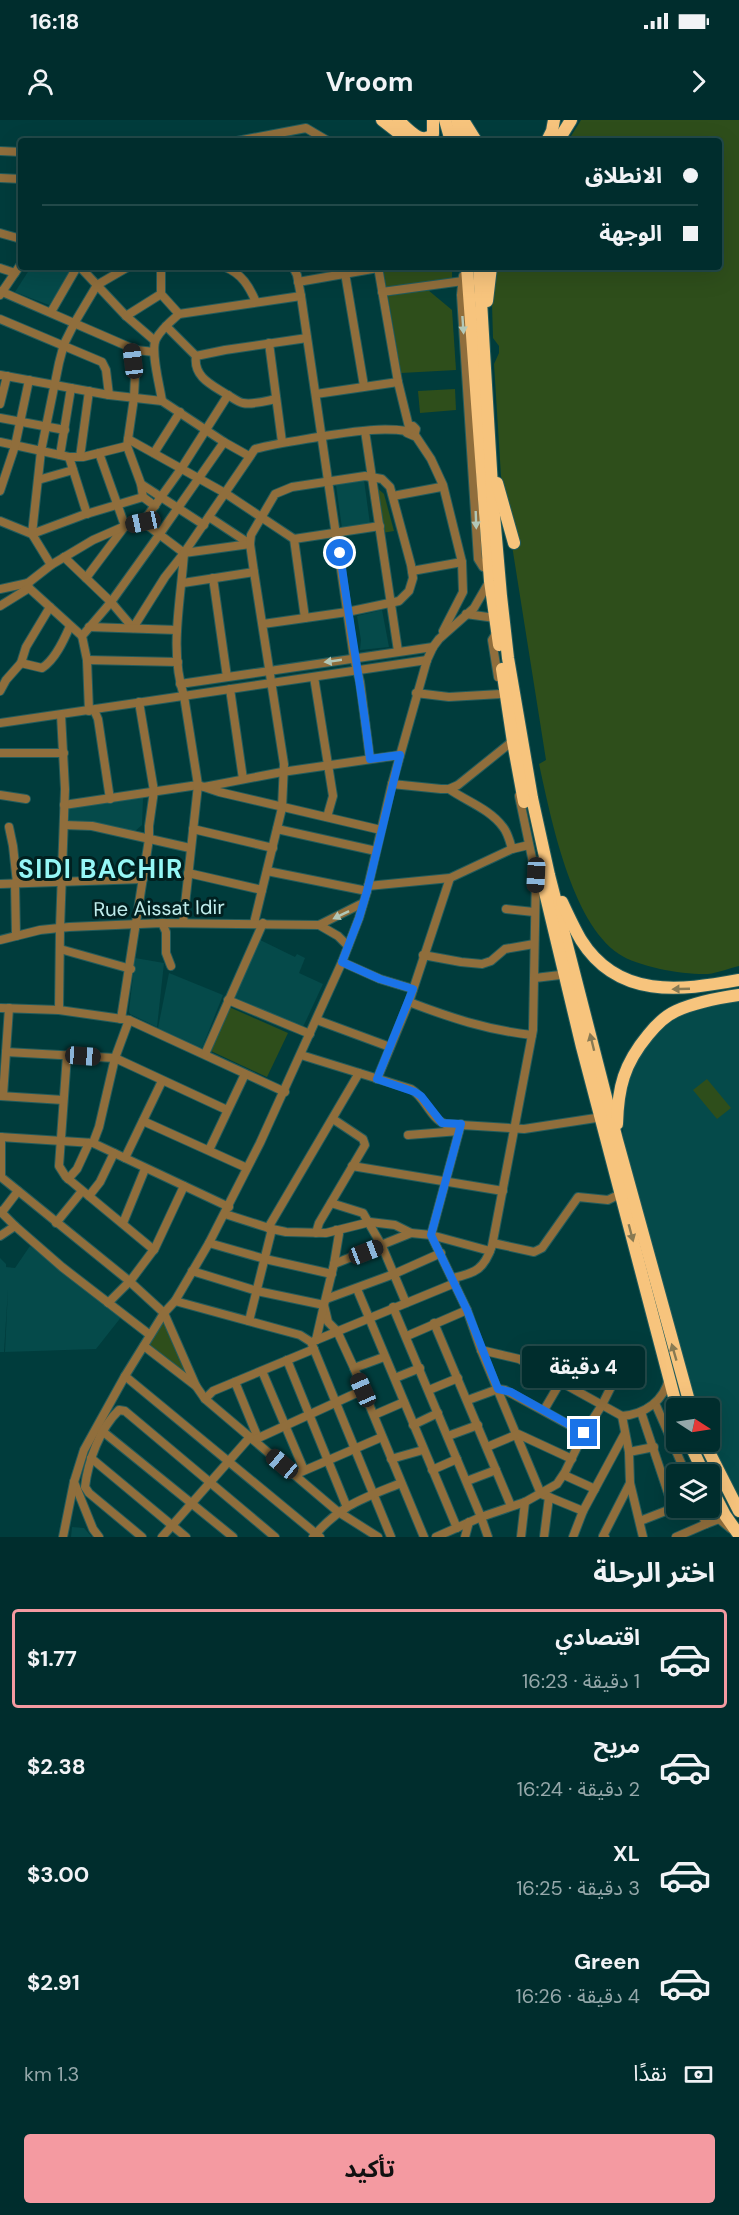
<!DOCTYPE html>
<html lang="ar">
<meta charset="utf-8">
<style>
body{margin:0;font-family:"DM Sans","Noto Sans Arabic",sans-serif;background:#0a3535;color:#f1f3f6;direction:rtl;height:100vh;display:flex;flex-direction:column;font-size:22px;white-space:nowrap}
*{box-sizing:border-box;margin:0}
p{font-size:20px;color:#95a8aa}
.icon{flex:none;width:33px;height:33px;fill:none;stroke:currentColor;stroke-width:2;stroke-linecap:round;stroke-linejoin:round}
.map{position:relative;height:1417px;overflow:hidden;direction:ltr}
.details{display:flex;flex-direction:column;background:#002d2d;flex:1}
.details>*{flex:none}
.banner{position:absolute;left:18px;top:18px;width:704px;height:132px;border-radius:6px;box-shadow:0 6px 24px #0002,0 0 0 2px #224949;direction:rtl;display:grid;align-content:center;height:132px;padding:0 24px;background:#002d2d}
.needle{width:39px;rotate:102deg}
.controls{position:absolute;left:666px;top:1278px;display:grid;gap:12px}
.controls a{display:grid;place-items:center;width:54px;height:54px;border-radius:6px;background:#002d2d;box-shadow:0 6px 24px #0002,0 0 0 2px #224949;font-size:30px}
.end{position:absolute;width:27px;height:27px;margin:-14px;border:8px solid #1a73e8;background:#fff;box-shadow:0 0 0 3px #fff}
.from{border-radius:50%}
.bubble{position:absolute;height:42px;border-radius:6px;background:#002d2d;box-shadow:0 6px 24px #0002,0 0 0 2px #224949;font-size:20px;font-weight:700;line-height:42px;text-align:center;direction:rtl}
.car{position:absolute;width:18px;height:36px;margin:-18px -9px;border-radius:8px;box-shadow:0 0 4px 2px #0007;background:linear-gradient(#222 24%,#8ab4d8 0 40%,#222 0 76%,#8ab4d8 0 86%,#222 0)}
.banner b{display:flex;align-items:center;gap:21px;height:57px;font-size:22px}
.banner b+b{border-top:2px solid #224949}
.banner i{width:15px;height:15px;background:#f1f3f6}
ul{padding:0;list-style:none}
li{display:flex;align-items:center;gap:18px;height:99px;margin:0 12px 9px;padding:0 12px;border:3px solid transparent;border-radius:6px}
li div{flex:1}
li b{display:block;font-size:22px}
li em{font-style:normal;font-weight:700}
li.on{border-color:#f49aa1}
li>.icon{width:54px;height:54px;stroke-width:1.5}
h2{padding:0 24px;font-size:27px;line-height:72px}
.pay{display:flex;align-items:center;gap:15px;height:66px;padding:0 24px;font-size:22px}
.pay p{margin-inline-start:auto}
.button{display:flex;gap:12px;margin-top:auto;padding:12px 24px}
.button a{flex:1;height:69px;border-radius:6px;background:#f49aa1;color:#111;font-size:24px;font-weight:700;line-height:69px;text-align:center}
.status{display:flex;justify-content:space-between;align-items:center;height:42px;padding:0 30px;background:#002d2d;direction:ltr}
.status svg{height:16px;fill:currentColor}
header{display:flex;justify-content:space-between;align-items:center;height:78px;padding:0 24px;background:#002d2d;font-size:27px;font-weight:700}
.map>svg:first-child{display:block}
.built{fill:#054a4a}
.green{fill:#2e4e1b}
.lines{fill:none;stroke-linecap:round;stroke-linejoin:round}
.minor-casing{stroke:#235c5c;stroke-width:10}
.highway-casing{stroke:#235c5c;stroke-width:14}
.minor{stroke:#906e3c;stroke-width:8}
.highway{stroke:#f7c47d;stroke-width:12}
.oneway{fill:#b2c7b7}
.oneway2{fill:#887a53}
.route{stroke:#1a73e8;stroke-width:8}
.labels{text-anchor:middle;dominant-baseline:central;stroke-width:6;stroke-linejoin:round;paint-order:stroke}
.street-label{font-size:20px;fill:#c0edec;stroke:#012020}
.district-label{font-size:26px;font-weight:bold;letter-spacing:1.5px;fill:#96f7f6;stroke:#012020}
</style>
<div class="status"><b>16:18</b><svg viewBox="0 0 49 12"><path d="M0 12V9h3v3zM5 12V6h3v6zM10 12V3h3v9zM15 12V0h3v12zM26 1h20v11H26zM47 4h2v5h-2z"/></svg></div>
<header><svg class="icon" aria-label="forward" viewBox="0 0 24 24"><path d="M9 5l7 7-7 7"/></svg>Vroom<svg class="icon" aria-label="person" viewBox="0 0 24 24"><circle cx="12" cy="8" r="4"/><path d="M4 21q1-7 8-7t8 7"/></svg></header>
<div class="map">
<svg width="739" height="1417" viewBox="0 0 739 1417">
<rect width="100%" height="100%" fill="#003c3c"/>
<g class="built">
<polygon points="31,147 74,147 49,185 15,172"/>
<polygon points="364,360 370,404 342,408 336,365"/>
<polygon points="382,490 389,527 360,530 361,520 357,496"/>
<polygon points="143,678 142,705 134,712 67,701 68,688"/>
<polygon points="256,818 295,837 297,834 305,838 299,853 323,864 303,907 230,877"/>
<polygon points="135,838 164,843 157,907 130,894 129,891"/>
<polygon points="169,853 223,875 202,928 158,908"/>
<polygon points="739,875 739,1381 709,1322 710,1288 697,1288 623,1021 622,982 630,950 641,929 662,907 686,892"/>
<polygon points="30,1126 122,1196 96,1229 5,1232 8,1169 4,1232 0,1232 0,1138 6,1144 6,1147 15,1148"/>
<polygon points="72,1407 84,1408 92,1417 71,1417"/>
</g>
<g class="green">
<path d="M581,0H739V846C729,848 718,853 708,854C685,855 638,847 619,834C571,802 551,698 539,644L546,640L501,356L494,244L499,233V226L493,218L492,184L498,147H718V21H568Z"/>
<polygon points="383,147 452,147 452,159 386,167"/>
<polygon points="428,170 452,190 456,250 401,253 388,176"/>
<polygon points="455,269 456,290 420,293 418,271"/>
<polygon points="375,366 384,374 394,411 382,413"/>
<polygon points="229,887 288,913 267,957 211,931"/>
<polygon points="707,959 731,988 717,999 693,970"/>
<polygon points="164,1198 191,1262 147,1226"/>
</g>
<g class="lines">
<defs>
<g id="minor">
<polyline points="237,21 306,8 328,21"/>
<polyline points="0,31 21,32"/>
<polyline points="0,58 21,59"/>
<polyline points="0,113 21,119"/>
<polyline points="80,147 126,196 155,221"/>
<path d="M225,147C242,154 249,166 256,182"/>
<polyline points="293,147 297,155 301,176 354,538 360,562 370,639"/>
<polyline points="344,147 364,266"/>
<polyline points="378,147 398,262 409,307 407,313 414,316 416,309 413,306 409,307"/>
<polyline points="0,148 15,153"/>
<polyline points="463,156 461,175 478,439 483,447 489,450"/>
<polyline points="298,162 378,148"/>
<polyline points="0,171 136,230 154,232"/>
<polyline points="382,172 463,161"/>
<polyline points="161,174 179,194"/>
<polyline points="0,175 21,144"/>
<polyline points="51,192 77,147"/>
<polyline points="126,196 161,174 161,147"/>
<polyline points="0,199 102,242 106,250 109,275"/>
<polyline points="166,206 196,236"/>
<polyline points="269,223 282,322"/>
<polyline points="132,228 135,255 134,278 127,326 141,364 143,377 155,386"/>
<polyline points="0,255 109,275 162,281 224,322 249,336"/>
<polyline points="316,274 398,262"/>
<path d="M276,279C266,281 253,285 243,283C237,282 232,277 226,274C212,265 193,257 196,236L225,230L307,218"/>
<path d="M162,281C160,266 150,231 156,219C161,209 171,201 179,194L301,176"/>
<polyline points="0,284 7,256"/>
<polyline points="0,298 65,310"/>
<polyline points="365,311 398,531"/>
<polyline points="415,315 431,339 443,365 462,442 463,472 443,511"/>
<polyline points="128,319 225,373 294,419 305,498"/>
<polyline points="0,322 69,337 83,337 127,326"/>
<polyline points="154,333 180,292"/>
<polyline points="60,335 71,268"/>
<polyline points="69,337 87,394"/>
<polyline points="80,337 89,271"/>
<polyline points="38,360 73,350"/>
<polyline points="141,364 204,405"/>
<polyline points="0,371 15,326 29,260"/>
<polyline points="393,376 441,367"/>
<polyline points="209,397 250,424"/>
<polyline points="0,401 32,414 83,395 143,377"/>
<polyline points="143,402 184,433 250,424"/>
<polyline points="294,419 380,406"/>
<path d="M64,437L111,482L133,508L165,457L184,433L255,329C278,323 301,320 324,316C352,312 379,307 407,311"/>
<polyline points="51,445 32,414 41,331 59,243 64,224 75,202 97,165 128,147"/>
<polyline points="412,451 462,442"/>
<polyline points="86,458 125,406 99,333"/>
<polyline points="213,458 227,557"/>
<polyline points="28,463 29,468 82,516"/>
<polyline points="183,463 254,452"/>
<polyline points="0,469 28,463 51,445 93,420 125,406 143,402 181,349 228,275"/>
<polyline points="0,486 29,468"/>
<polyline points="466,494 495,498"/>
<polyline points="89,507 177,510"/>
<polyline points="497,512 492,520 498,557"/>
<polyline points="87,540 178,542"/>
<path d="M21,543L42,548C55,540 64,520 70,506"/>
<polyline points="314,557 333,676 327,697"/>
<polyline points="180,564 433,527"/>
<polyline points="230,569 243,659"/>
<polyline points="0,571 6,560 21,543 26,527 50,487"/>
<polyline points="416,573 449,577 501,574"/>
<polyline points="94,590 98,599 110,679"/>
<polyline points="89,591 87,540 82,516 111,482 159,415 224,322"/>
<polyline points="0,603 427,540"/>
<polyline points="0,633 64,633"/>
<polyline points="392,664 441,669 449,669 458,665 509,624"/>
<polyline points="204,667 219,672 381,710"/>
<path d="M449,669C466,681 490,689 503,707C508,713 510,722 512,729"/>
<polyline points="0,675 26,679"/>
<polyline points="519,676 535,752"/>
<polyline points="64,685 198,665 204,667 282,652 400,635"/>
<polyline points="64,705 92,706 190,728"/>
<polyline points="9,707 13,726 17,763"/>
<polyline points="193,709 273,728"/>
<polyline points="277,709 376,731"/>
<polyline points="267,751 367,771"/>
<polyline points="188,753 262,770"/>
<polyline points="15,763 16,816"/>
<polyline points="0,764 143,759"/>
<polyline points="368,766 450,758 512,729 529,725"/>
<polyline points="506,789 534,792"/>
<polyline points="162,803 166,812 166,833 171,846"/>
<path d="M183,803L198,665L184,576C169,531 181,480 184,433"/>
<polyline points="254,803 282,688 284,644 254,452 250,424 251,415 275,374 292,367 365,356 382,359 390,367 411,445 413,458 409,471 399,481 347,492 263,504"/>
<polyline points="319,805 338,816 348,826"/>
<polyline points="0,820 40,810 69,807 162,803 319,805 363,783"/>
<polyline points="60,829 131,849"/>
<polyline points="423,835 461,842 482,844 491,841 505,829 534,824"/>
<polyline points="342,842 380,859 413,869"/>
<polyline points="535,858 560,855"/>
<polyline points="228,880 310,914"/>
<path d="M409,882C451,898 487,910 532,915"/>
<polyline points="0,888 59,890 129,900 285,972"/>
<polyline points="59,890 60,808 65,669 61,595"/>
<polyline points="121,899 149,719 149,706 154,671 139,582"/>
<polyline points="317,900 390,927"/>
<polyline points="6,932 115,938 227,990"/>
<polyline points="205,934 263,803"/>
<polyline points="67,935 59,1046 66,1057 154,1130"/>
<path d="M301,935L411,969C425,977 430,998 445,1004L524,1009L596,998"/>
<polyline points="377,959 409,882 450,758"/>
<polyline points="0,976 63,980"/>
<polyline points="3,976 9,888"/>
<polyline points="143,1001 247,1048"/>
<polyline points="461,1004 431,1115 490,1131"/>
<polyline points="408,1015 459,1011"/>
<polyline points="0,1017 93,1023 229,1087"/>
<polyline points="1,1017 1,1057 128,1160 164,1193 196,1266 205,1279 337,1391 378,1417"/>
<polyline points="93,1023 99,1007 115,938 129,900"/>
<polyline points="209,1030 245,954"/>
<polyline points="125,1038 162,961"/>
<polyline points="352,1046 503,1071"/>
<polyline points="68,1059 77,1049 89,1023"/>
<polyline points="89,1076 100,1062 114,1033"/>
<polyline points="331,1083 363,1093 382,1126 406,1183"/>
<polyline points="0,1091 15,1106"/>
<polyline points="2,1092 18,1071"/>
<polyline points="225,1094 272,1109 286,1112 326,1113 370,1102 395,1105 411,1113 431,1115 467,1190 481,1230 541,1374 549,1377 544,1417"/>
<polyline points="56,1103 82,1071"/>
<polyline points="123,1103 145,1049"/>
<polyline points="268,1108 359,953"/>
<polyline points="336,1110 339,1114 334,1144 324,1185 328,1202 337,1211 354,1248 424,1417"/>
<polyline points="316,1113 319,1103 365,1025 363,1019 333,999"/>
<polyline points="0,1116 15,1106 62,1147 150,1215"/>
<polyline points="209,1123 265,1139 332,1154"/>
<polyline points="493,1123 534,1132 542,1128 578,1077 608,1080 618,1075"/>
<polyline points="334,1144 411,1113"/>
<polyline points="192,1151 257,1171 324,1185 316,1220"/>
<path d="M453,1158C476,1153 484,1149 492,1126L533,910L536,755"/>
<polyline points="357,1169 457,1408"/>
<polyline points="326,1179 394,1154 441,1133"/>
<polyline points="175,1181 300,1215 311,1222 391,1417"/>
<polyline points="108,1183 131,1160 155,1128 184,1066"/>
<polyline points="393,1187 481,1397 488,1417"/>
<polyline points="249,1201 272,1109"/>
<polyline points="434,1203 511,1386"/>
<polyline points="407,1216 467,1190"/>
<polyline points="314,1221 455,1163"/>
<polyline points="144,1226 196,1266"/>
<path d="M481,1230L519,1239L622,1296C645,1294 664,1281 669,1258"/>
<polyline points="287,1240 346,1385"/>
<polyline points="354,1248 384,1237"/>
<polyline points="262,1251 304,1350"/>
<polyline points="125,1256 320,1417"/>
<polyline points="395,1258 420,1248"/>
<polyline points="235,1262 258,1318"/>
<polyline points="429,1270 458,1258"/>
<polyline points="205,1279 213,1271 314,1229"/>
<polyline points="468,1280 498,1269 505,1270 584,1313"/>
<polyline points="655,1283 686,1354"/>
<polyline points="544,1290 561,1261"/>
<polyline points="641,1292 673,1388"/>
<polyline points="374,1295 404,1282"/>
<polyline points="622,1296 629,1332 630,1363 643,1417"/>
<polyline points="413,1305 438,1293"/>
<polyline points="101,1310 233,1417"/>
<polyline points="448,1316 478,1305"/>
<polyline points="254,1320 363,1270"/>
<polyline points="487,1327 518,1314 572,1339"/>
<polyline points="629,1332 654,1327"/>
<polyline points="91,1338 186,1417"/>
<polyline points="391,1339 423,1330"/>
<polyline points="432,1350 457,1339"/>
<polyline points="301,1352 382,1317"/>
<polyline points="564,1355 595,1369"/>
<polyline points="467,1361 496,1350"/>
<polyline points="74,1362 93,1409 99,1417"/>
<polyline points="549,1377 583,1391"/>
<polyline points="715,1383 719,1399 731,1409"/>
<polyline points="700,1388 706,1404 719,1399"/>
<polyline points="640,1401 676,1387"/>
<polyline points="63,1417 74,1362 84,1330 125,1256 164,1193 175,1181 209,1123 260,1023 342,842 359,798 367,771 392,664 427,540 433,527 439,519 474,488 489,462"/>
<path d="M142,1417L89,1373L85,1367C88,1341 100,1308 119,1290L125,1291L275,1417"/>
<polyline points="162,1417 250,1317"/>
<path d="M313,1417C340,1385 364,1378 401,1363"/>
<polyline points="436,1417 481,1397 525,1382 557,1364 565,1352 584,1313 602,1285 616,1257 569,1231 552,1256"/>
<polyline points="465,1417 469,1402"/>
<polyline points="521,1417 525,1382"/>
<polyline points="573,1417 583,1391 625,1313"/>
<polyline points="605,1417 603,1416 630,1363"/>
<polyline points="676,1417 706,1404"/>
</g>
<g id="highway">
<polyline points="382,0 409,21"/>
<path d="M398,0C407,8 422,27 433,14V0"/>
<polyline points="445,0 451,21"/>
<polyline points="457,0 462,21"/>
<polyline points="463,0 476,21"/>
<polyline points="547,21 552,11 554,0"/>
<polyline points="558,21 571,0"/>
<polyline points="467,147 490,461 499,525"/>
<polyline points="479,147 493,383 501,476 508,538 532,678 549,755 617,1020 691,1288"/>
<polyline points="487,181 491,147"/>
<polyline points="497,363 514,423"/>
<polyline points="502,549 513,622 524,682"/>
<polyline points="538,743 582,927 677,1288"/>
<path d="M562,782C568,795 574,808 581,820C618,879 680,871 739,860"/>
<path d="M617,1004C618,967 624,944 648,915C656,905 665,896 676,891C696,882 718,878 739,875"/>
<polyline points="689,1322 704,1354"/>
<polyline points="704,1322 739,1391"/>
<polyline points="710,1366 725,1395 739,1415"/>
</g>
</defs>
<use href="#minor" class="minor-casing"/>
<use href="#highway" class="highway-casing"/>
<use href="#minor" class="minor"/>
<use href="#highway" class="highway"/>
</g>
<defs><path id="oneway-solid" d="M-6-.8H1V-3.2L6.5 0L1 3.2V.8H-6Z" transform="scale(1.5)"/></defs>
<g class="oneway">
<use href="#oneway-solid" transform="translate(463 205) rotate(86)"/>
<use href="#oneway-solid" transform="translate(476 400) rotate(88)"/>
<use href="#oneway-solid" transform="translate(333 541) rotate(172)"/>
<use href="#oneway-solid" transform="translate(341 795) rotate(154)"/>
</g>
<g class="oneway2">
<use href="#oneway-solid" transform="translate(681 869) rotate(178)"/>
<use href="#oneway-solid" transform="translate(592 922) rotate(-104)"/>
<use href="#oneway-solid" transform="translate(631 1113) rotate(75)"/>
<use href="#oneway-solid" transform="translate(674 1232) rotate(-106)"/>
</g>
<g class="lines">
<path class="route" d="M340,433C349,502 362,570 370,639L400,635L367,771L359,798L342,842L380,859L413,869L377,959L415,972L421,976L442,1003L461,1004L431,1115L467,1190L498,1269L511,1272L584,1313"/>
</g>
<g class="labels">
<g class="street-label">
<text transform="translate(159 788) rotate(-1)">Rue Aissat Idir</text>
</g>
<g class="district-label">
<text x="101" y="749">SIDI BACHIR</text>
</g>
</g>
</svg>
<div class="controls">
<a><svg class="needle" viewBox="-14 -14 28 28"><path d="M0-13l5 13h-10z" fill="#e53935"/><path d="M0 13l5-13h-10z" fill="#95a8aa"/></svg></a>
<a><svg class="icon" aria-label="layers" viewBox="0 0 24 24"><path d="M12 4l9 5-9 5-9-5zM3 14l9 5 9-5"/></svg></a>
</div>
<i class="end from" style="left:340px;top:433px"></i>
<i class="end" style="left:584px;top:1313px"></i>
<div class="bubble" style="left:522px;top:1226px;width:123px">4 دقيقة</div>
<i class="car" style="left:133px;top:241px;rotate:353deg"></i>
<i class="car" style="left:143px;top:402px;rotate:258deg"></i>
<i class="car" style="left:536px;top:755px;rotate:183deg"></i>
<i class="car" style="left:83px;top:936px;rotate:94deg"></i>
<i class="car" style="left:366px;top:1132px;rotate:69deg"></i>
<i class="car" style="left:363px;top:1270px;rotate:336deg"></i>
<i class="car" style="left:282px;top:1344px;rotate:310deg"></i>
<div class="banner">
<b><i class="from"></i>الانطلاق</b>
<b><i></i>الوجهة</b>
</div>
</div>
<section class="details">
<h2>اختر الرحلة</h2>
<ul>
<li class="on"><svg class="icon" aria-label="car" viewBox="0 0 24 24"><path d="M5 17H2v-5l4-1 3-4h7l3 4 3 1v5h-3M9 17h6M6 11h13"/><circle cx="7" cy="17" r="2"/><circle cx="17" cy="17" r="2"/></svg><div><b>اقتصادي</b><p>1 دقيقة · 16:23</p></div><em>$1.77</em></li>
<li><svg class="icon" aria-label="car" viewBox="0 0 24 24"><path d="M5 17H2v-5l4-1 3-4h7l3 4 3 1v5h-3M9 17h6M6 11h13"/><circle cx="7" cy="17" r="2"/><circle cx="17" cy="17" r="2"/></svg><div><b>مريح</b><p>2 دقيقة · 16:24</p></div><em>$2.38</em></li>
<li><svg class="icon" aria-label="car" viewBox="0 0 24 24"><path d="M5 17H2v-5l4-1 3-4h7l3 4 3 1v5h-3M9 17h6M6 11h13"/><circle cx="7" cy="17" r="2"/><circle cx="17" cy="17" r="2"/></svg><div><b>XL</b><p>3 دقيقة · 16:25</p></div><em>$3.00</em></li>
<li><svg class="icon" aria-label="car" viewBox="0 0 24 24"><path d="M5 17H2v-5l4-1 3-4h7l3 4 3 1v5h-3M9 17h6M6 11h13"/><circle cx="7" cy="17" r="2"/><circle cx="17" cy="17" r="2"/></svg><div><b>Green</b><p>4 دقيقة · 16:26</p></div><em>$2.91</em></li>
</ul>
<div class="pay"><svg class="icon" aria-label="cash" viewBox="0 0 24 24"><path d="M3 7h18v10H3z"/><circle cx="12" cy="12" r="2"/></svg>نقدًا<p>1.3 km</p></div>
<div class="button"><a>تأكيد</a></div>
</section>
